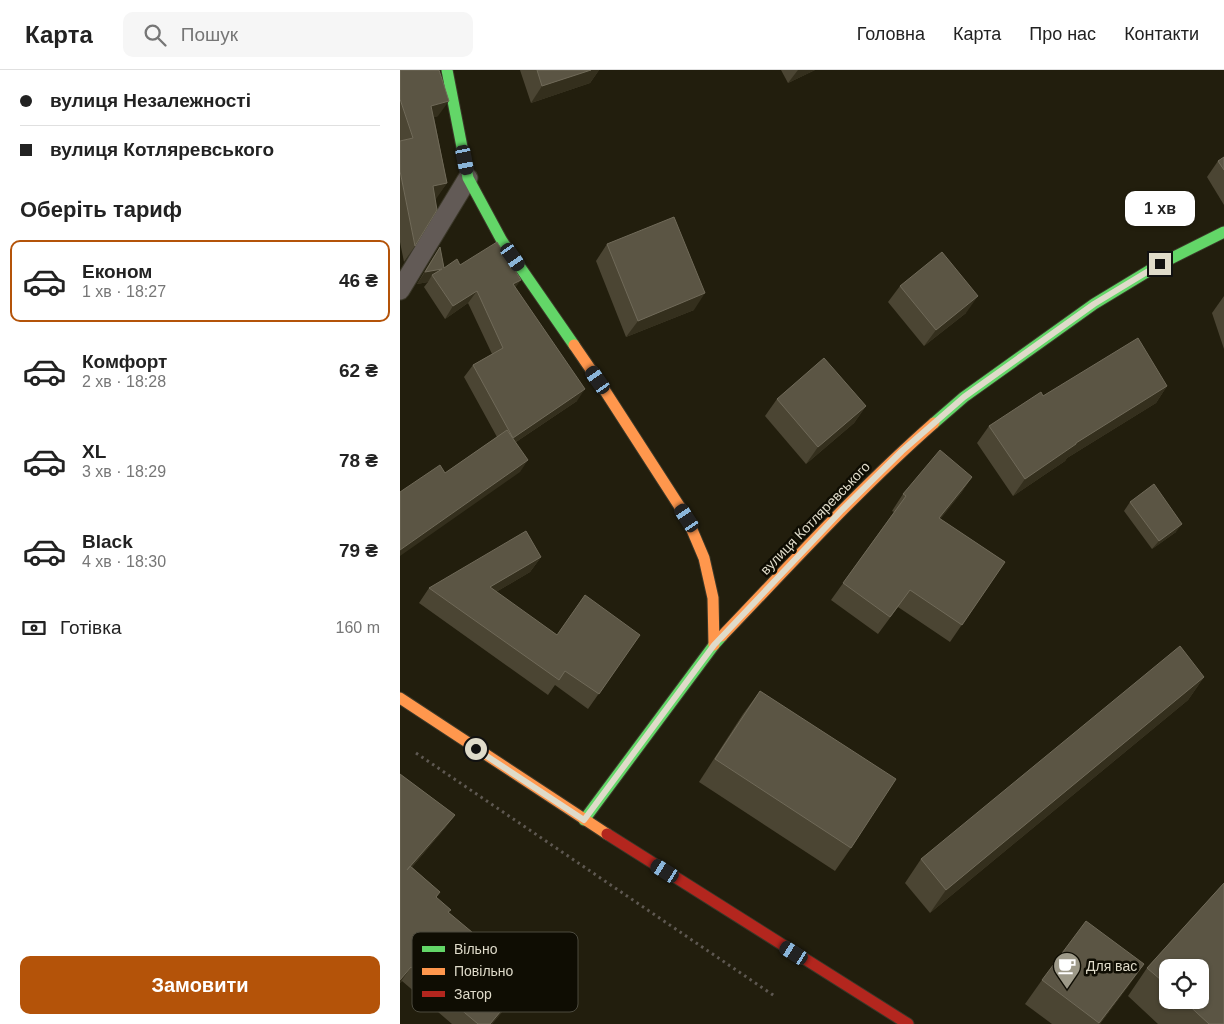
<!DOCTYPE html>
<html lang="uk">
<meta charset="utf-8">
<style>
body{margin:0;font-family:Helvetica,sans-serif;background:#f6f6f6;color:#222;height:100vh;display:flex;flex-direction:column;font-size:19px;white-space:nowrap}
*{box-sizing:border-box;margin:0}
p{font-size:16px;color:#767676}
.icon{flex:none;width:28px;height:28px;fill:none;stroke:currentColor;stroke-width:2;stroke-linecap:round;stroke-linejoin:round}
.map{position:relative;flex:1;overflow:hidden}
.drawer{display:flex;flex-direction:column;background:#fff;width:400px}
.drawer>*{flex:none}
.guide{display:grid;align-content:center;height:110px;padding:0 20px;background:#fff}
.controls{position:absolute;left:759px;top:889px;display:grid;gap:10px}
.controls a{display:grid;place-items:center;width:50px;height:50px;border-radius:10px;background:#fff;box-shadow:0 1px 4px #0004;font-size:25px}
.end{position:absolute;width:22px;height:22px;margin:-11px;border:6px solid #dfdbca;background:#111;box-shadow:0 0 0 2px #111}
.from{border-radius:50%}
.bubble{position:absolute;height:35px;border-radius:10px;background:#fff;box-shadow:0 1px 4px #0004;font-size:16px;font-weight:700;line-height:35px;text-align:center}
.car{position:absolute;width:15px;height:30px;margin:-15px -8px;border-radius:6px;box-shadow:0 0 4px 1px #0007;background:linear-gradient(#222 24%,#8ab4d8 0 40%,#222 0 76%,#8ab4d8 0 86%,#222 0)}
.guide b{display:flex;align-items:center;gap:18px;height:48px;font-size:19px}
.guide b+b{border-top:1px solid #e0e0e0}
.guide i{width:12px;height:12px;background:#222}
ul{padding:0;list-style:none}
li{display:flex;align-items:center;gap:15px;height:82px;margin:0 10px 8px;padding:0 10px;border:2px solid transparent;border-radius:10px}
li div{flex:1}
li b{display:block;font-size:19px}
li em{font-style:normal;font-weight:700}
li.selected{border-color:#b45309}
li>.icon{width:45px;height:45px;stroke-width:1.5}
h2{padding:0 20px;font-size:22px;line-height:60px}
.pay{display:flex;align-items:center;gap:12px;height:55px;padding:0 20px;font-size:19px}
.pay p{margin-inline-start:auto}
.cta{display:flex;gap:10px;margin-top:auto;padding:10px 20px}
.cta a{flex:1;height:58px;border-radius:10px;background:#b45309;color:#fff;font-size:20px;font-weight:700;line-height:58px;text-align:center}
header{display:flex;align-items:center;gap:30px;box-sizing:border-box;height:70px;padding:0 25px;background:#fff;border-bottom:1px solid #e0e0e0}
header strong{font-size:24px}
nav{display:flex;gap:28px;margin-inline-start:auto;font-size:18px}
.search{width:350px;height:45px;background:#f6f6f6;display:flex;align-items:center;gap:12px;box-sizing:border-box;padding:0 18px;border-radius:10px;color:#767676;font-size:19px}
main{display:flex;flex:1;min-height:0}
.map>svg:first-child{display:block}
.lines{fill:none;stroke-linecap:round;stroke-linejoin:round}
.lane-casing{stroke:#3b3829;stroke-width:21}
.fast-casing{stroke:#3b3829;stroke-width:13}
.slow-casing{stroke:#3b3829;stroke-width:13}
.jam-casing{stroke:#3b3829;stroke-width:13}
.path{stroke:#5e5851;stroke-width:3;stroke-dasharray:2.5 4;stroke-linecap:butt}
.lane{stroke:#625a56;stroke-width:19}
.fast{stroke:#63d668;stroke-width:11}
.slow{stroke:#ff974d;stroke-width:11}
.jam{stroke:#b3261e;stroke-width:11}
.wall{fill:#4b4533;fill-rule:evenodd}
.shaded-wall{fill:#342f1d}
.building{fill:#5b5544;stroke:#706a59}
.route{stroke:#dfdbca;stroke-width:6}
.labels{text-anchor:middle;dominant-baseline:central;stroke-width:5;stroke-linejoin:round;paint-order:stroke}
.street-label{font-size:14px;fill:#dfdbca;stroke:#0f0d03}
.poi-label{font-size:14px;fill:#dfdbca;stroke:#0f0d03;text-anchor:start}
.key{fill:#0f0d03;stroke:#4d4b3f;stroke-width:1}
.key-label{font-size:14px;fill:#dfdbca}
</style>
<header>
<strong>Карта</strong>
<div class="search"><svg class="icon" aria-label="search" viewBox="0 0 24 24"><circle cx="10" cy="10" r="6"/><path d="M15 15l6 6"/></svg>Пошук</div>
<nav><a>Головна</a><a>Карта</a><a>Про нас</a><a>Контакти</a></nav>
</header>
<main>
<section class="drawer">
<div class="guide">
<b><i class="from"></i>вулиця Незалежності</b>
<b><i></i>вулиця Котляревського</b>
</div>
<h2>Оберіть тариф</h2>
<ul>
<li class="selected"><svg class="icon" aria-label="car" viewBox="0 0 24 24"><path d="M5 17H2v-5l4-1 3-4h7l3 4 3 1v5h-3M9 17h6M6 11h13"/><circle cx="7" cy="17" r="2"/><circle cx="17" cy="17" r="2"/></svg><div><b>Економ</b><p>1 хв · 18:27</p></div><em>46 ₴</em></li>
<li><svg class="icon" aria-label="car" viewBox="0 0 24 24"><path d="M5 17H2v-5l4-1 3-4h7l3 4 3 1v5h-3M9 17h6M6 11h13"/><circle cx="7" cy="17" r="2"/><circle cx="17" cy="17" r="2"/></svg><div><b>Комфорт</b><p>2 хв · 18:28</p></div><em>62 ₴</em></li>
<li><svg class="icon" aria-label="car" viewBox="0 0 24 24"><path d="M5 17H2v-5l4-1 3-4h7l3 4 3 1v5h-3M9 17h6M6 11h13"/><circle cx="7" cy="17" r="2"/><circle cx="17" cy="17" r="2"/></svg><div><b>XL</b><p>3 хв · 18:29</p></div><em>78 ₴</em></li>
<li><svg class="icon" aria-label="car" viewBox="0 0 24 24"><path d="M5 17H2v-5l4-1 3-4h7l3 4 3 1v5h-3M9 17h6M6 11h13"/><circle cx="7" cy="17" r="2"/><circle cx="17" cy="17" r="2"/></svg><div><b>Black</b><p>4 хв · 18:30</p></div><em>79 ₴</em></li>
</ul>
<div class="pay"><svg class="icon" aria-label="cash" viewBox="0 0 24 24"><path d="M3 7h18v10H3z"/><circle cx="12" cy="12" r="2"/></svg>Готівка<p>160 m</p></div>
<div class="cta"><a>Замовити</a></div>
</section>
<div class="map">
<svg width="824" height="954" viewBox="0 0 824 954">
<rect width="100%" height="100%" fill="#221e0d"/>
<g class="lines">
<defs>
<polyline id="lane" points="0,220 68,108"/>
<g id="fast">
<polyline points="47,0 68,108 102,171 174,275"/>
<polyline points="534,353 564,327 694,234 760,194 824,162"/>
<polyline points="184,750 314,575 322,566"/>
</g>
<g id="slow">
<polyline points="174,275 198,310 287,448 304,488 313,528 314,575"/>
<path d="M322,566C391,494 459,419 534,353"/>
<polyline points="0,628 207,764"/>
</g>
<polyline id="jam" points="207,764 508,954"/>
</defs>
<use href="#lane" class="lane-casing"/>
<use href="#fast" class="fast-casing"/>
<use href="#slow" class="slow-casing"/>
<use href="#jam" class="jam-casing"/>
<polyline class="path" points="16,683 376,927"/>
<use href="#lane" class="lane"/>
<use href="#fast" class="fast"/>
<use href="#slow" class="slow"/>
<use href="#jam" class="jam"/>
</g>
<g class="wall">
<polygon points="0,0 38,46 34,47 47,113 35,129 15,176 4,192 0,172"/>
<polygon points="120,0 199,0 190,13 131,33"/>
<polygon points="381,0 415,0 388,13"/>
<polygon points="824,87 824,135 807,107 818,91"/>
<polygon points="207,174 294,240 226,267 196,191"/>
<polygon points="40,177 44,198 60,195 115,218 177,331 116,372 120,402 45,403 97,367 64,307 73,295 92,284 68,233 45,249 24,217 28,212 17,214 32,189"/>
<polygon points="500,216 566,243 524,276 488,232"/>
<polygon points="824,226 824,279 812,243"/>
<polygon points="767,316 756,333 667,388 665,391 613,426 577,373 589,356 643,326"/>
<polygon points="377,329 466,336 454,353 406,394 365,346"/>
<polygon points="572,407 561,423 540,449 605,492 550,572 498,537 478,564 431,530 494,442 492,441 503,424"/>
<polygon points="730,432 776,462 752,479 724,441"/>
<polygon points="141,487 130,502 96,522 157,565 240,565 188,639 155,615 148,625 19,533 29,518"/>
<polygon points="804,607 788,630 530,843 505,813 521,789"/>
<polygon points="360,621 451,778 435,801 299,712 343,644"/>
<polygon points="0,704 55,745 45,758 12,797 40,822 36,827 49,843 128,909 119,922 92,954 52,954 2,911 0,913"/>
<path d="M824,813V954H758L728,926L747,898ZM768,898H800V930H768Z"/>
<polygon points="744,894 700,954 652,954 625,934 642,910"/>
</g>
<g class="shaded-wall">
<polygon points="191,0 199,0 190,13 131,33 142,16"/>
<polygon points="398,0 415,0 388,13"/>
<polygon points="49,31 38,46 21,52 31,36"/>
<polygon points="47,113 36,129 22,131 33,116"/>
<polygon points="42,199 32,205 28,212 17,214 25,202"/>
<polygon points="121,210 112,222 113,214"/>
<polygon points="77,221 68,233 45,249 53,236"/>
<polygon points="305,223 294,240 226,267 238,251"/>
<polygon points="578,226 566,243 524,276 536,260"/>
<polygon points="767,316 756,333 667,388 665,391 613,426 625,409 676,373"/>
<polygon points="185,319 177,331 104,380 113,368"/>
<polygon points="466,336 454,353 406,394 418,377"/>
<polygon points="128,390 120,402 0,486 0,480"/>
<polygon points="572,407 561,423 528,465 539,448"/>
<polygon points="782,454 776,462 752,479 759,471"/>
<polygon points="141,487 130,502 79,532 90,517"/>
<polygon points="804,607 788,630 530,843 546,820"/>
<polygon points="55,745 45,758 0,811 7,800"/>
<polygon points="744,894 728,917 700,954 699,954"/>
<polygon points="11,897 0,913 0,910"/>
<polygon points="128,909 119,922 92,954 90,954"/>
</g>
<g class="building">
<polygon points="0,0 39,0 49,31 31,36 47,113 33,116 37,140 15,176 0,101 0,71 13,68 0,29"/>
<polygon points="137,0 191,0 142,16"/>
<polygon points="824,87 824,100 818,91"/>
<polygon points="274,147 305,223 238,251 207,174"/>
<polygon points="97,172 121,210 113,214 185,319 113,368 73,295 103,278 77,221 53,236 32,205 42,199 25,202 40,177 44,198 57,189 60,195"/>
<polygon points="542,182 578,226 536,260 500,216"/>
<polygon points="738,268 767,316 676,373 676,374 625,409 589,356 641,322 643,326"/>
<polygon points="424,288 466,336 418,377 377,329"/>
<polygon points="107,360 128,390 0,480 0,422 40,395 45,403"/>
<polygon points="540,380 572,407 539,448 605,492 562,555 510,520 490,547 443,513 506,426 503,424"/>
<polygon points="754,414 782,454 759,471 730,432"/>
<polygon points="126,461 141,487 90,517 157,565 185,525 240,565 199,624 165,601 159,610 29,518"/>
<polygon points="780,576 804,607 546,820 521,789"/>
<polygon points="360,621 496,709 451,778 315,689"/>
<polygon points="0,704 55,745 7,800 10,796 40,822 36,827 51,840 48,842 128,909 90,954 78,954 11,897 0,910"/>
<polygon points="824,813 824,954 809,954 783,930 800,930 800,898 768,898 768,916 747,898"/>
<polygon points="686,851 744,894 699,953 642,910"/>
</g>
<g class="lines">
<polyline class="route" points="76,679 184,750 314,575 442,440 502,381 564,327 694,234 760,194"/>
</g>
<defs>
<symbol id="cafe-pin" viewBox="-11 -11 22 30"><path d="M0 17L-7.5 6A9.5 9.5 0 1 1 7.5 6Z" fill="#9d9988" stroke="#0f0d03"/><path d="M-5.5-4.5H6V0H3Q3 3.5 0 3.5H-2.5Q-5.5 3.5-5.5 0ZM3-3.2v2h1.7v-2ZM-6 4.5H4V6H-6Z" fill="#fff"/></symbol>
</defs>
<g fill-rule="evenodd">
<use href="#cafe-pin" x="651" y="880" width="32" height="43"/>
</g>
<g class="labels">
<g class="street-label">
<text transform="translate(415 448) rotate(-46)">вулиця Котляревського</text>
</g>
<g class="poi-label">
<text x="686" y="896">Для вас</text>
</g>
</g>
<rect x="12" y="862" width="166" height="80" rx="8" class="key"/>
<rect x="22" y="876" width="23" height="6" fill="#63d668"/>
<rect x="22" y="898" width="23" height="7" fill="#ff974d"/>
<rect x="22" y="921" width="23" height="6" fill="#b3261e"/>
<g class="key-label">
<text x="54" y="884">Вільно</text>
<text x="54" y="906">Повільно</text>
<text x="54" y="929">Затор</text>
</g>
</svg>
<div class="controls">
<a><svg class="icon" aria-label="locate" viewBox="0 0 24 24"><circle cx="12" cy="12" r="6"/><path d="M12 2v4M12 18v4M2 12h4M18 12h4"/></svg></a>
</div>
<i class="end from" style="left:76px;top:679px"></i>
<i class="end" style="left:760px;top:194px"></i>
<div class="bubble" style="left:725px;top:121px;width:70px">1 хв</div>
<i class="car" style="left:65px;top:90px;rotate:169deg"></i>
<i class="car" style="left:113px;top:187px;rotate:145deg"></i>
<i class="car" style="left:198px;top:310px;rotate:325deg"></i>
<i class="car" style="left:287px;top:448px;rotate:327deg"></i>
<i class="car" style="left:265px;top:801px;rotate:302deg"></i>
<i class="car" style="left:394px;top:883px;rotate:302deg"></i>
</div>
</main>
